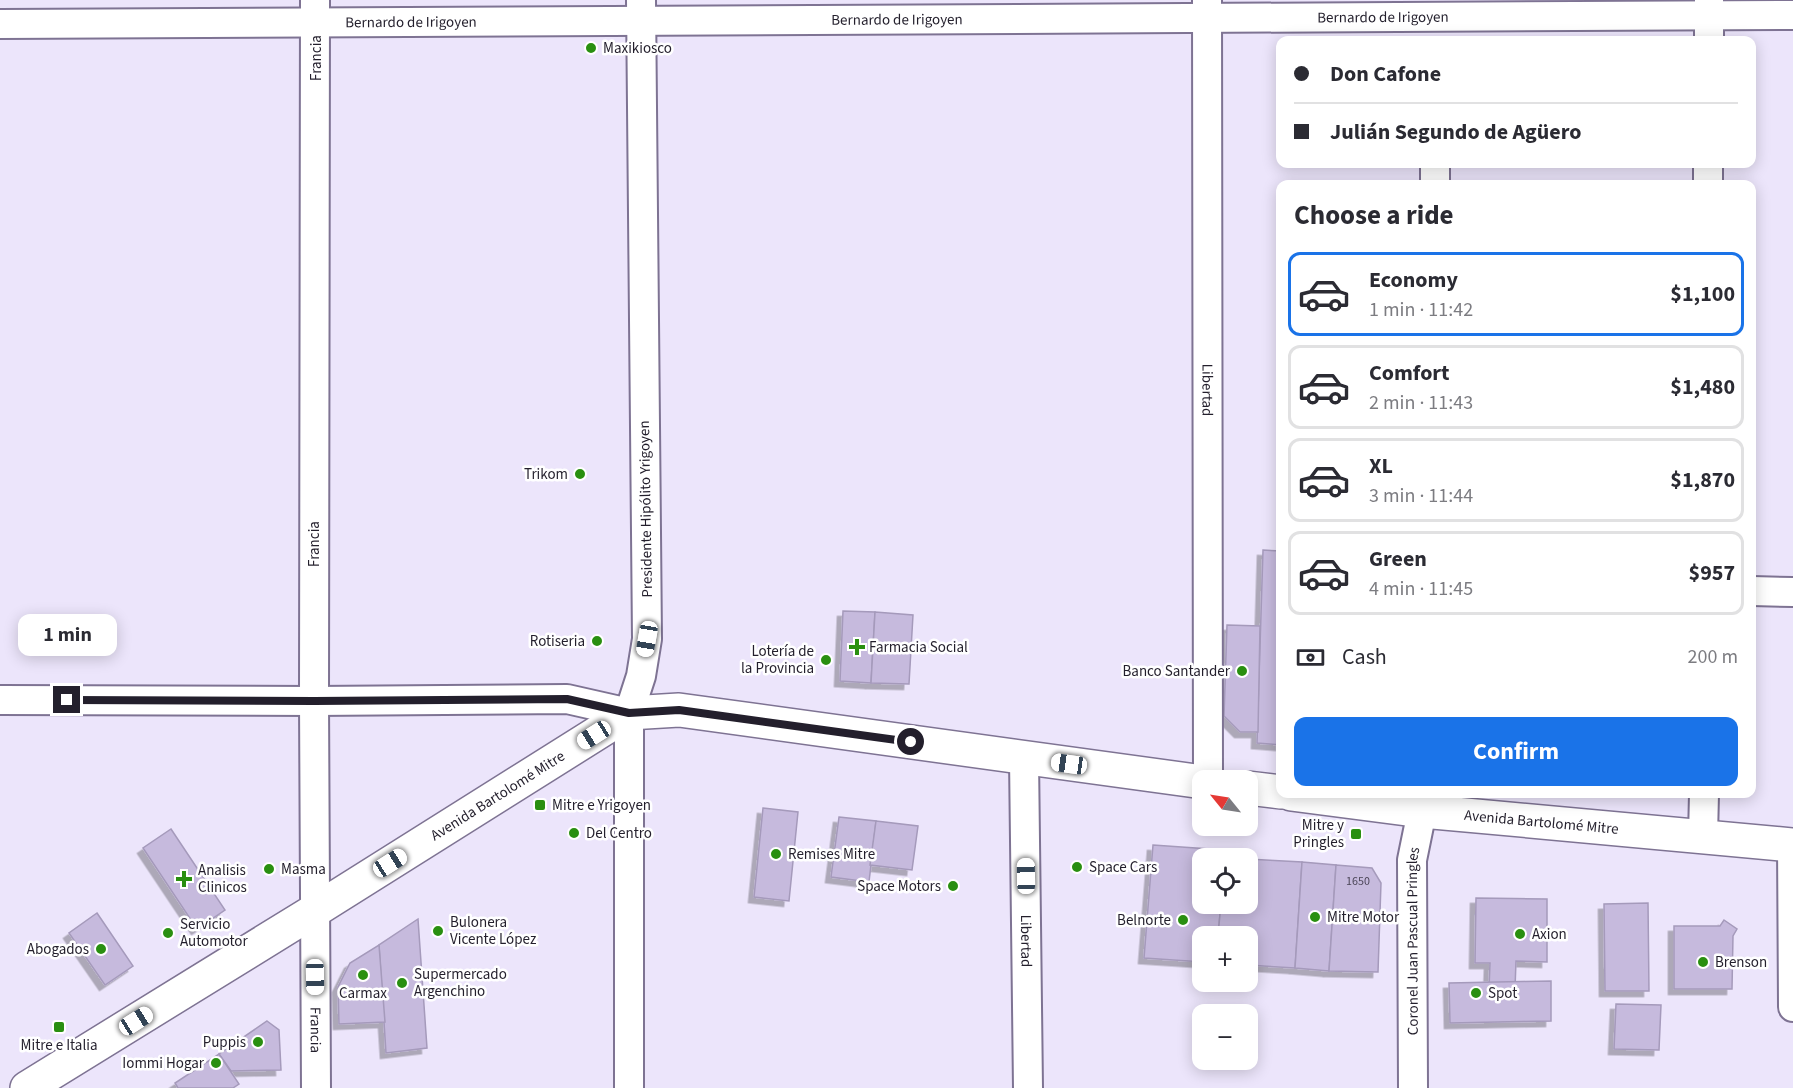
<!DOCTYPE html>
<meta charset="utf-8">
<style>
body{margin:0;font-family:"Source Sans 3",sans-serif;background:#f7f7f7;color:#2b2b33;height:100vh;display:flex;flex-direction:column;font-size:22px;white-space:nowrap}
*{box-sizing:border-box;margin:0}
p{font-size:20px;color:#7c7c81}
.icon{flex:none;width:33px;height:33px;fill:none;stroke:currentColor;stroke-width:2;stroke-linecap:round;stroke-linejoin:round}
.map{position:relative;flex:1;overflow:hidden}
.drawer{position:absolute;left:1276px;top:180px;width:480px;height:618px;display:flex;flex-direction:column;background:#fff;border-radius:12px;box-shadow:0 3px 15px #0003}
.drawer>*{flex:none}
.hud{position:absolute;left:1276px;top:36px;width:480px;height:132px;border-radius:12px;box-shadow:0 3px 15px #0003;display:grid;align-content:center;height:132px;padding:0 18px;background:#fff}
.needle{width:39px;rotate:300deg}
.tools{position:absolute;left:1192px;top:770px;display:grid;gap:12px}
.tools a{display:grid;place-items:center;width:66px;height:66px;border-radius:12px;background:#fff;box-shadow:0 3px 15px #0003;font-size:30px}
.end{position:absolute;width:27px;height:27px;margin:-14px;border:8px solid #231f2c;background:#fff;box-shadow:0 0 0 3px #fff}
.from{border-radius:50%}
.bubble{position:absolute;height:42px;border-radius:12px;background:#fff;box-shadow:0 3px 15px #0003;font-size:20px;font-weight:700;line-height:42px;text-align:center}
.car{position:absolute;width:18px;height:36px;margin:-18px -9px;border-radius:8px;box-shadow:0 0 4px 2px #0007;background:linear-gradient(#fff 24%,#345 0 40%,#fff 0 76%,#345 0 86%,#fff 0)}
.hud b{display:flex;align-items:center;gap:21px;height:57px;font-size:22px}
.hud b+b{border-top:2px solid #e1e1e2}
.hud i{width:15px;height:15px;background:#2b2b33}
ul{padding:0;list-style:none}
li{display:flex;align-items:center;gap:18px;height:84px;margin:0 12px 9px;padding:0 6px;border:3px solid #e1e1e2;border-radius:12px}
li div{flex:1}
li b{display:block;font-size:22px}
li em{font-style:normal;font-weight:700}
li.on{border-color:#1a73e8}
li>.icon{width:54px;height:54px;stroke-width:1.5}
h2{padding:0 18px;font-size:27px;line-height:72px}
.pay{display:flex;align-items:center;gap:15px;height:66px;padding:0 18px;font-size:22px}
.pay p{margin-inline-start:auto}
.button{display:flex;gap:12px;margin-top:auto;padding:12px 18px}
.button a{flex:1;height:69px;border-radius:12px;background:#1a73e8;color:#fff;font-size:24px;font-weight:700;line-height:69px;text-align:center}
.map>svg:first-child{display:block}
.building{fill:#c6badd;stroke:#a59abb;stroke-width:1.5;filter:url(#shadow)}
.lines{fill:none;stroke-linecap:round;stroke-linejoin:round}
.minor-casing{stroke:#7e7393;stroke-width:32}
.major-casing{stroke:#7e7393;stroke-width:36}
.minor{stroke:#fff;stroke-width:28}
.major{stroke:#fff;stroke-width:33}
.route{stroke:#231f2c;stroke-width:8}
.poi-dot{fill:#298f10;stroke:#fff;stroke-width:2}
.labels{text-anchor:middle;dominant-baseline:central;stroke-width:5;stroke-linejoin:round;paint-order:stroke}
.number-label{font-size:12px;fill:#4c4658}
.street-label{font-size:15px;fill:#231f2c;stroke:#fff}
.poi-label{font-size:15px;fill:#231f2c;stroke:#fff;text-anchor:start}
</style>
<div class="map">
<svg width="1793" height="1088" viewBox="0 0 1793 1088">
<defs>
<filter id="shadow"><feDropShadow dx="-5.5" dy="5.5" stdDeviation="0" flood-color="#0004"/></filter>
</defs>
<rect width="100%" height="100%" fill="#ece5fb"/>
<g class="building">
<polygon points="1263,550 1281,551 1281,745 1257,743"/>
<polygon points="843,611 875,612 871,683 840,681"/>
<polygon points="875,612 913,615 909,684 871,683"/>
<polygon points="1227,625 1260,626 1258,732 1240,732 1224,716"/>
<polygon points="763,808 798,812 789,901 754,897"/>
<polygon points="839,817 876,821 869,882 831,877"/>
<polygon points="876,821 918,826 912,870 870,865"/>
<polygon points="171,829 225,910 197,929 143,848"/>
<polygon points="1153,845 1224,850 1224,858 1203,858 1203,903 1221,903 1218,936 1203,936 1203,962 1144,958"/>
<polygon points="1248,859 1302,862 1295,968 1248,965 1248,936 1218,936 1221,903 1248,903"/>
<polygon points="1302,862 1336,865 1329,971 1295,968"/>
<polygon points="1336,865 1372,868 1381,883 1378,972 1329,971"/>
<polygon points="1476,898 1547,899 1547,962 1516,961 1515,989 1489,989 1490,963 1475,963"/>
<polygon points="1648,903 1649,991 1605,991 1604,904"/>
<polygon points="97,913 133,966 105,985 69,933"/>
<polygon points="418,919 427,1048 386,1053 379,945"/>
<polygon points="1724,920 1737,929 1733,936 1732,989 1674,989 1674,926 1720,926"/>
<polygon points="379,945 385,1022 339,1024 338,987 350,963"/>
<polygon points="1551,981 1551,1021 1450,1023 1449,983"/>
<polygon points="1616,1004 1661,1005 1659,1050 1614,1049"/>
<polygon points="267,1021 279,1030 281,1070 231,1071 219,1054"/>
<polygon points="219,1054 239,1084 233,1088 178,1088 175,1083"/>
</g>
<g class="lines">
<defs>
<g id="minor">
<path id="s1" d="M315,0L314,701L316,1088"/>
<path id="s2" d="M1207,0L1208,780"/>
<path id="s3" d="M0,24L1793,15"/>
<polyline points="1709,40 1709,0"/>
<polyline points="1435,184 1435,164"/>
<polyline points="1708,184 1708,164"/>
<polyline points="1752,591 1793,592"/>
<polyline points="0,700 314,701 567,699 629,713"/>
<path id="s4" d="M1024,758L1028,1088"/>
<polyline points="1703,836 1704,794"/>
<polyline points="1792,844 1793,1007"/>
<polyline points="629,1088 629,713 641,676 647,639 641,0"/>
<path id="s5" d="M1413,1088L1412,860L1422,811L1423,794"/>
</g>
<g id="major">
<polyline points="1248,788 1281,792"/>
<path id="s6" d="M1291,794L1422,811L1793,845"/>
<path id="s7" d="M27,1088L314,911L629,713L679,710L1203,782"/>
</g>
</defs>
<use href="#minor" class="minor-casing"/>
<use href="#major" class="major-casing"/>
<use href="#minor" class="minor"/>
<use href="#major" class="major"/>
</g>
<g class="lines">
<polyline class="route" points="67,700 314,701 567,699 629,713 679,710 911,742"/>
</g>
<g class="poi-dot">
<circle cx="591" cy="48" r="6"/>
<circle cx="580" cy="474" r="6"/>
<circle cx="597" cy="641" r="6"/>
<path d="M854 638h6v6h6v6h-6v6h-6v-6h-6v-6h6z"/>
<circle cx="826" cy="660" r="6"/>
<circle cx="1242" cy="671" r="6"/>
<rect x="534" y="799" width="12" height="12" rx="3"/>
<circle cx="574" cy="833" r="6"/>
<rect x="1350" y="828" width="12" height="12" rx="3"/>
<circle cx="776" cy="854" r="6"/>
<circle cx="1077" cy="867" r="6"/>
<circle cx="269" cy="869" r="6"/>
<path d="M181 870h6v6h6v6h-6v6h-6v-6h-6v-6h6z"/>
<circle cx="953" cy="886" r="6"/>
<circle cx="1315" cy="917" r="6"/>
<circle cx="1183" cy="920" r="6"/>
<circle cx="438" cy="931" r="6"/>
<circle cx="168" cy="933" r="6"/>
<circle cx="1520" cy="934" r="6"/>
<circle cx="101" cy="949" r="6"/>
<circle cx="1703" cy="962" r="6"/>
<circle cx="363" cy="975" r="6"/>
<circle cx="402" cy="983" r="6"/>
<circle cx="1476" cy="993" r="6"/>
<rect x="53" y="1021" width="12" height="12" rx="3"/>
<circle cx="258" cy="1042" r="6"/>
<circle cx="216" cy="1063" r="6"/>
</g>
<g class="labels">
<g class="number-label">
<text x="1358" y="881">1650</text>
</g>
<g class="street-label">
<text stroke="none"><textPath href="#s3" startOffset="1383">Bernardo de Irigoyen</textPath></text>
<text stroke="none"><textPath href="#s3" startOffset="897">Bernardo de Irigoyen</textPath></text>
<text stroke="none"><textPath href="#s3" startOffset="411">Bernardo de Irigoyen</textPath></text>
<text transform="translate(316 58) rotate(-90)">Francia</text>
<text stroke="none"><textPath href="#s2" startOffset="390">Libertad</textPath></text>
<text transform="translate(646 509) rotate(-91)">Presidente Hipólito Yrigoyen</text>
<text transform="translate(314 544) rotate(-90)">Francia</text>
<text stroke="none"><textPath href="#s7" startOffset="554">Avenida Bartolomé Mitre</textPath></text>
<text stroke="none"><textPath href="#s6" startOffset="252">Avenida Bartolomé Mitre</textPath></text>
<text stroke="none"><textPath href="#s5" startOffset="147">Coronel Juan Pascual Pringles</textPath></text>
<text stroke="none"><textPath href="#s4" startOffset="183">Libertad</textPath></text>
<text stroke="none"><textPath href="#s1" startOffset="1030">Francia</textPath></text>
</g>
<g class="poi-label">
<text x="603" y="48">Maxikiosco</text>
<text x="568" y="474" text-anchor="end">Trikom</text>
<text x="585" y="641" text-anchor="end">Rotiseria</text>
<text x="869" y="647">Farmacia Social</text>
<text x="814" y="651" text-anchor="end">Lotería de<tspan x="814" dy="17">la Provincia</tspan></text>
<text x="1230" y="671" text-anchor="end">Banco Santander</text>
<text x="552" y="805">Mitre e Yrigoyen</text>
<text x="1344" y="825" text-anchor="end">Mitre y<tspan x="1344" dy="17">Pringles</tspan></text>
<text x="586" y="833">Del Centro</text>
<text x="788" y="854">Remises Mitre</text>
<text x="1089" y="867">Space Cars</text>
<text x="281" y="869">Masma</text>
<text x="198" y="870">Analisis<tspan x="198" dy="17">Clinicos</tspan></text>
<text x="941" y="886" text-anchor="end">Space Motors</text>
<text x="1327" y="917">Mitre Motor</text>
<text x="1171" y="920" text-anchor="end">Belnorte</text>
<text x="450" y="922">Bulonera<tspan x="450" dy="17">Vicente López</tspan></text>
<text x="180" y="924">Servicio<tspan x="180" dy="17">Automotor</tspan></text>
<text x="1532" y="934">Axion</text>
<text x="89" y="949" text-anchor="end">Abogados</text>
<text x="1715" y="962">Brenson</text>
<text x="414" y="974">Supermercado<tspan x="414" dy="17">Argenchino</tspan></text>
<text x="363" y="993" text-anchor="middle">Carmax</text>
<text x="1488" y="993">Spot</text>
<text x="246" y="1042" text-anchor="end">Puppis</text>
<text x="59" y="1045" text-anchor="middle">Mitre e Italia</text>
<text x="204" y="1063" text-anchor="end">Iommi Hogar</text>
</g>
</g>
</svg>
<div class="tools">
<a><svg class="needle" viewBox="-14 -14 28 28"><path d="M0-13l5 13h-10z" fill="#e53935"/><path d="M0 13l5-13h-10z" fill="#7c7c81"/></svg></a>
<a><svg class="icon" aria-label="locate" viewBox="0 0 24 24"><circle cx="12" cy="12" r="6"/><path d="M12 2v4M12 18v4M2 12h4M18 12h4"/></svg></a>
<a>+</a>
<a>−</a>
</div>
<i class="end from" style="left:911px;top:742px"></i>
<i class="end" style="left:67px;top:700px"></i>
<div class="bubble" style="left:18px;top:614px;width:99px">1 min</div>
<i class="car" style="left:647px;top:639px;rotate:190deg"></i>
<i class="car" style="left:594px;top:735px;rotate:238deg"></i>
<i class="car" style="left:1069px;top:764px;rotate:278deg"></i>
<i class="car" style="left:390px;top:863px;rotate:58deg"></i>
<i class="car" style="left:1026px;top:876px;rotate:359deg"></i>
<i class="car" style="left:315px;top:977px;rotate:179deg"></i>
<i class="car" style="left:136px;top:1021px;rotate:58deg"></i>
<div class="hud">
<b><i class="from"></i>Don Cafone</b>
<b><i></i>Julián Segundo de Agüero</b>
</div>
<section class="drawer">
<h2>Choose a ride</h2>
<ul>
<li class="on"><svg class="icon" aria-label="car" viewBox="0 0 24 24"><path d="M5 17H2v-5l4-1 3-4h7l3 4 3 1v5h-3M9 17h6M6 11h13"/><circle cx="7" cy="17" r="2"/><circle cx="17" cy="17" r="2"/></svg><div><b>Economy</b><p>1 min · 11:42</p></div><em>$1,100</em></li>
<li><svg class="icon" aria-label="car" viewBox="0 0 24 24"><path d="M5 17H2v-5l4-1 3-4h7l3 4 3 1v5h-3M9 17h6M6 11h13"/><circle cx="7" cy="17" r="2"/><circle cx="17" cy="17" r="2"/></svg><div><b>Comfort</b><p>2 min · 11:43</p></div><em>$1,480</em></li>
<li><svg class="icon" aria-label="car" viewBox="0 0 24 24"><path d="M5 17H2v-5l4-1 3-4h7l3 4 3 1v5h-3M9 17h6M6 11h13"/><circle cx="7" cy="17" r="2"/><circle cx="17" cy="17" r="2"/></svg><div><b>XL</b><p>3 min · 11:44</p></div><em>$1,870</em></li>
<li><svg class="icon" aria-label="car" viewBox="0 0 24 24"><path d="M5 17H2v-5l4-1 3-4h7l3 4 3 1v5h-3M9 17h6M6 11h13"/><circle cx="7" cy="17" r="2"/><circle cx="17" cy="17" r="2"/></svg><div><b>Green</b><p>4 min · 11:45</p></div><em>$957</em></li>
</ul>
<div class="pay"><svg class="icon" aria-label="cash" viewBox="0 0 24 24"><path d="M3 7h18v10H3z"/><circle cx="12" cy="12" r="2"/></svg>Cash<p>200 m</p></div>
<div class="button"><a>Confirm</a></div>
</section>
</div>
